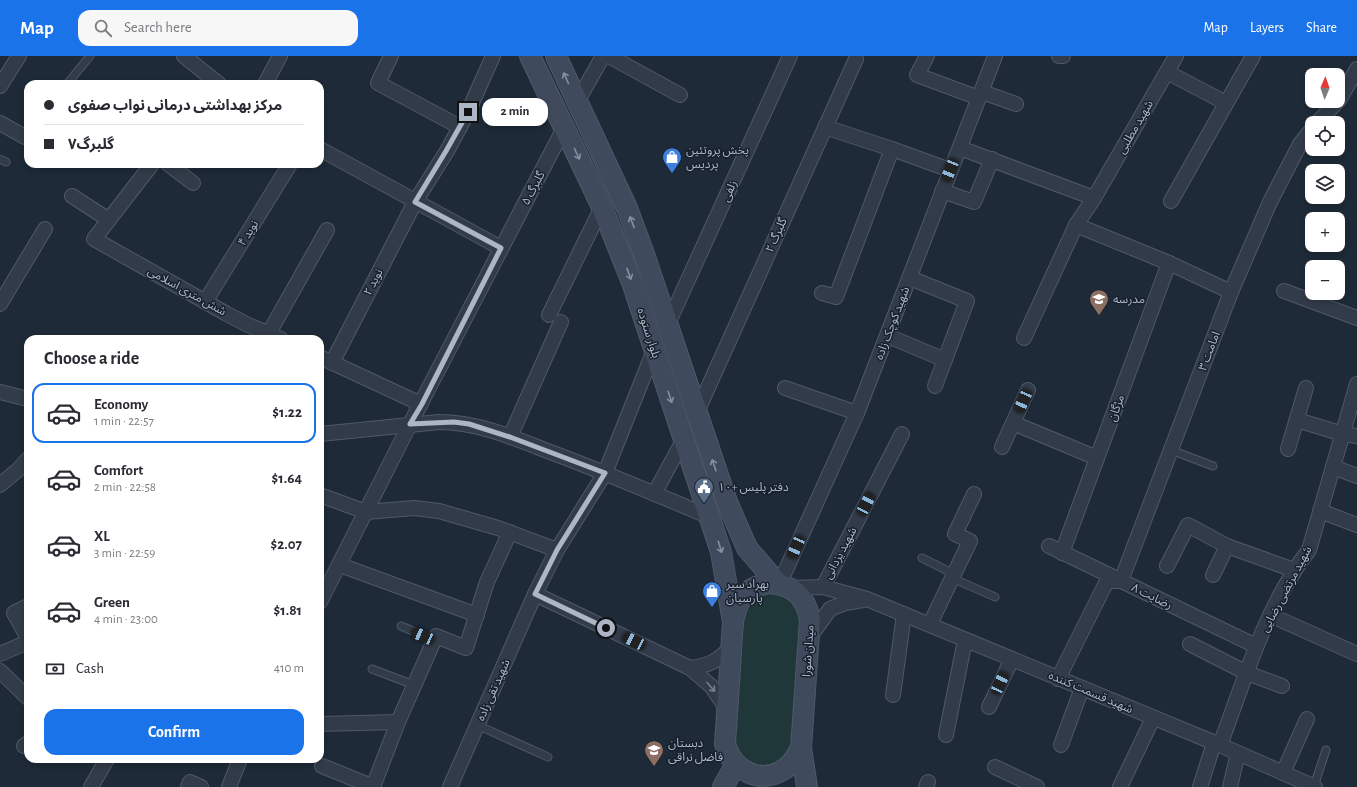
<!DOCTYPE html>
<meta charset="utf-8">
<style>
body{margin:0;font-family:"Alegreya Sans","Noto Sans Arabic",sans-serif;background:#f7f7f7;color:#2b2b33;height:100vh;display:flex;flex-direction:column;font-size:15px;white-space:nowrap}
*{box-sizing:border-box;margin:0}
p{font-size:13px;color:#7c7c81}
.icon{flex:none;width:22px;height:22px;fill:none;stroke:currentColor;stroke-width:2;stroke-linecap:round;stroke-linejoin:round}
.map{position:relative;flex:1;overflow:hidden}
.sheet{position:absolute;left:24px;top:279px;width:300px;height:428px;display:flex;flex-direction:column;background:#fff;border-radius:12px;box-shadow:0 2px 6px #0003}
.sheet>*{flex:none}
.guide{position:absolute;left:24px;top:24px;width:300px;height:88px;border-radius:12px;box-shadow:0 2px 6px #0003;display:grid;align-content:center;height:88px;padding:0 20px;background:#fff}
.needle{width:26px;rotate:2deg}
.buttons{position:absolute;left:1305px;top:12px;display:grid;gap:8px}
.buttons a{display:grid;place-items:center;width:40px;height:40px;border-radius:8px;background:#fff;box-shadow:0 2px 6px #0003;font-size:20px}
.end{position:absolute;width:18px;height:18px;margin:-9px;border:5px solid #acb6c6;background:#111;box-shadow:0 0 0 2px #111}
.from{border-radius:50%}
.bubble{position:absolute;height:28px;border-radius:12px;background:#fff;box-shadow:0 2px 6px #0003;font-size:13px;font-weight:700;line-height:28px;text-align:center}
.car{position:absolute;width:12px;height:24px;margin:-12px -6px;border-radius:5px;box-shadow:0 0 3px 1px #0007;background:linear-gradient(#222 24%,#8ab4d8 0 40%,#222 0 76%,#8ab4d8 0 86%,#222 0)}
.guide b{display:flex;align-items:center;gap:14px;height:38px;font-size:15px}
.guide b+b{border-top:1px solid #e1e1e2}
.guide i{width:10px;height:10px;background:#2b2b33}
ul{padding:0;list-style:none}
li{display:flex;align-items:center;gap:12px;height:60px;margin:0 8px 6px;padding:0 12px;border:2px solid transparent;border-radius:12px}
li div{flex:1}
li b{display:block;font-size:15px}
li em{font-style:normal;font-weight:700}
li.current{border-color:#1a73e8}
li>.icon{width:36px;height:36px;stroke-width:1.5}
h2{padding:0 20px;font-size:18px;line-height:48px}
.pay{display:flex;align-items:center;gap:10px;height:44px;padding:0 20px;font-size:15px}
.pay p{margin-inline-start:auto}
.action{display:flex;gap:8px;margin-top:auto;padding:8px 20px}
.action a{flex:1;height:46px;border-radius:12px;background:#1a73e8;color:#fff;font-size:16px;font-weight:700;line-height:46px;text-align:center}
header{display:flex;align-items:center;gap:24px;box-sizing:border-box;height:56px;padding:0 20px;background:#1a73e8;color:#fff}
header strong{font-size:19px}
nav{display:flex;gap:22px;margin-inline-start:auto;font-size:14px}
.search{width:280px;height:36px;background:#f7f7f7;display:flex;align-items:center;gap:10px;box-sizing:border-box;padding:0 14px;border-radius:12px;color:#7c7c81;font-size:15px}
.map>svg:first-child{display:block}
.green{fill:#203739}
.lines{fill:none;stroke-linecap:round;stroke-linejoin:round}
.lane-casing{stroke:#4f5967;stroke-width:9}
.street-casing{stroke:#4f5967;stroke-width:16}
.secondary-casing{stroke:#4f5967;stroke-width:22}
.lane{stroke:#323b49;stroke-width:7}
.street{stroke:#323b49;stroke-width:14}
.secondary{stroke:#3f4a5c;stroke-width:20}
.oneway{stroke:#8690a1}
.oneway2{stroke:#757f8e}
.route{stroke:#acb6c6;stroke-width:5}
.labels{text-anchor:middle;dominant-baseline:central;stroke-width:3;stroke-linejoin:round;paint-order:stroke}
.street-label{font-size:12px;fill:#acb6c6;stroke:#17212d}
.poi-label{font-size:12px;fill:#acb6c6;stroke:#17212d;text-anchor:start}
</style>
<header>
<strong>Map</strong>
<div class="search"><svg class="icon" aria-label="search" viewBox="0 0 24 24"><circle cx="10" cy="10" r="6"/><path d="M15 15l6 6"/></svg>Search here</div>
<nav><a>Map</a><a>Layers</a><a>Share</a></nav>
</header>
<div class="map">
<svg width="1357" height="731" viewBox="0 0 1357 731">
<rect width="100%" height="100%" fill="#1e2a38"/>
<path class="green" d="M773,536C792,543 794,543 799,563L790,694C772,718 745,714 735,686L745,559C751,542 757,539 773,536Z"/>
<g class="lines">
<defs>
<g id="lane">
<polyline points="67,28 90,0"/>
<polyline points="0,103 6,106"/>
<polyline points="1171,394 1213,410"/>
<polyline points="922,502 954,518"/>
<polyline points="952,522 995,541"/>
<polyline points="401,570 434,584"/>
<polyline points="372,613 414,629"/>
<polyline points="477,669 548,701"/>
<polyline points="1314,730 1326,694"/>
</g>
<g id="street">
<polyline points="184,0 219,28"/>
<polyline points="391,0 378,27 460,71"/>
<polyline points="609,0 680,39"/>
<polyline points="927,0 917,19 979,42"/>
<polyline points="1059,0 1063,0"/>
<polyline points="1167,16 1226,47"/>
<polyline points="265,28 280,0"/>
<polyline points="0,30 19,0"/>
<polyline points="982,36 1016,48"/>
<polyline points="577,46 603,0"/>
<polyline points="0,67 25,81"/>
<polyline points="1317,67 1339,44 1357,13"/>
<polyline points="825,71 892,93"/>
<polyline points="960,92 1094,142"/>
<polyline points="320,93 501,192"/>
<polyline points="152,108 94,183 227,258 248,269 281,283"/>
<polyline points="168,108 193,127"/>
<polyline points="942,135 974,146 992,103"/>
<polyline points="72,140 109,164"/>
<polyline points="1171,145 1253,0"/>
<polyline points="1076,169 1169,207 1231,236"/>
<polyline points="910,222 967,245 935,330"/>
<polyline points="1284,235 1357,262"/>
<polyline points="822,237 836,241 892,93 950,114"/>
<polyline points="205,246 290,108"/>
<polyline points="0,248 45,173"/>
<polyline points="549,259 602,151"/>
<polyline points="667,270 790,0"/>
<polyline points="269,277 327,174"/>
<polyline points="888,280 945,304"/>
<polyline points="1024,282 1076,169 1094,142 1176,0"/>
<polyline points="320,301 421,348"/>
<polyline points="332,307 415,146 447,95 468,56 493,0"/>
<polyline points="785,332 857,357"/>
<polyline points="0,336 28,343"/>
<polyline points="697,356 856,3"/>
<polyline points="1297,364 1343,378 1357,380"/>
<polyline points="1013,367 1097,402"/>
<path d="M320,378L439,366C479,366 516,383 553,397C606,417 658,439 710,461"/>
<polyline points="510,381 561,266"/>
<polyline points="1002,391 1028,334"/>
<polyline points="1288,393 1306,332"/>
<polyline points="1333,411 1357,420"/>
<polyline points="0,429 19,413 28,403"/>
<polyline points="654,438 684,383"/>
<polyline points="320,439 366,456 414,452 439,455 498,472 557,494"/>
<polyline points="1320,455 1357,469"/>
<polyline points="1049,490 1256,590"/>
<polyline points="1062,497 1169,207"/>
<polyline points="340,509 477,559"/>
<polyline points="1167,510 1188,469 1227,490 1294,514"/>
<polyline points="1213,519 1227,490"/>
<polyline points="778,528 784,518 857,357 995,0"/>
<polyline points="823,531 902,378"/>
<polyline points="790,532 823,531 867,543 1220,689 1315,731"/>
<polyline points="535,538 690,612 711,630 727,653"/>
<polyline points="320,546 410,368 564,72"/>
<polyline points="28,550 14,557 28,582"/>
<polyline points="1270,559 1357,598"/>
<polyline points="930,568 970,485 955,478 974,438"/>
<polyline points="809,582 830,553 845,547 863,544"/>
<polyline points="1190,588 1247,617 1282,630"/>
<polyline points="0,598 28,586"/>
<path d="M690,612C708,610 721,604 731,590"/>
<polyline points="0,615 28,642"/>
<polyline points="1058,623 1107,525 1121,525 1231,236 1270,146 1300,88 1312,73"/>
<polyline points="893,639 904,558"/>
<polyline points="989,651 1012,603"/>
<polyline points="320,668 398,666"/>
<polyline points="946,679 965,584"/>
<polyline points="1061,689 1082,632"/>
<path d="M1220,689C1245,623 1265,551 1309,494L1357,328"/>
<polyline points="24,690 28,687"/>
<polyline points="322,710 374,731"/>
<polyline points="995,711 1037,731"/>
<polyline points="1283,717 1307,663"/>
<polyline points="91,731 107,703"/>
<polyline points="188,731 190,726 201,731"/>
<polyline points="229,731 240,703"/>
<polyline points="373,731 398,666 436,580 466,592 487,526 510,476"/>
<polyline points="450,731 535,538 557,494 605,417 655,292"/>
<polyline points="926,731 928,726"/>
<polyline points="1120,731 1153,662"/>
<polyline points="1200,731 1214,687"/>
<polyline points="1230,731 1238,697"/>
</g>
<g id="secondary">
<polyline points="530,0 602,151 633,229 721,496 733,566"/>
<polyline points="556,0 627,152 643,195 727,446 747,492 778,528"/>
<path d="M768,527C792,528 805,539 810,563L801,692C797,699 793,707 786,712C762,730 732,715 725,688L733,566C738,542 743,533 768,527Z"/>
<polyline points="801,692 807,731"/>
<polyline points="723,731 736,708"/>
</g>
</defs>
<use href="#lane" class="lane-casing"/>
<use href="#street" class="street-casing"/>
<use href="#secondary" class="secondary-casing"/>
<use href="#lane" class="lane"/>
<use href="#street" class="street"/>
<use href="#secondary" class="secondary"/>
</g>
<defs><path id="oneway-shaft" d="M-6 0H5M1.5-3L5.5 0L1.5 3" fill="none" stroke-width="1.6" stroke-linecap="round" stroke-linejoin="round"/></defs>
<g class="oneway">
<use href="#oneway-shaft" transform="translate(566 22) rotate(-114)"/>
<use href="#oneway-shaft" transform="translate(577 98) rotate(65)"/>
<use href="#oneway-shaft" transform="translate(632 166) rotate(-111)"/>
<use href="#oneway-shaft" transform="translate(629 218) rotate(70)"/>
<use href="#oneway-shaft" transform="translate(670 341) rotate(72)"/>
<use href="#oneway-shaft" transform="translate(714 409) rotate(-109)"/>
<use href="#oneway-shaft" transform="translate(720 491) rotate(73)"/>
</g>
<use class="oneway2" href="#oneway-shaft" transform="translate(711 631) rotate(49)"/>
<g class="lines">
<polyline class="route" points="468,56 446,95 415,146 501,192 422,348 410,368 454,366 469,368 510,381 605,417 557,494 535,538 606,572"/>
</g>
<defs>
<symbol id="shop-pin" viewBox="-11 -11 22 30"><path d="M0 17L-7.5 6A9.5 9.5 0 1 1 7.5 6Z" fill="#3f7fe0" stroke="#17212d"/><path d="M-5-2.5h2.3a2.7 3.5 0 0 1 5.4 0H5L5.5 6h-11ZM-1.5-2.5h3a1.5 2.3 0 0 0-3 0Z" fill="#fff"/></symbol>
<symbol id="school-pin" viewBox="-11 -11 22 30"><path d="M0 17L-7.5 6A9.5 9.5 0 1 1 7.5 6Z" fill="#8d6e63" stroke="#17212d"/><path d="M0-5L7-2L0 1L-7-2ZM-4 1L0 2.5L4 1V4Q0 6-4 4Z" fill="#fff"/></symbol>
<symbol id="civic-pin" viewBox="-11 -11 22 30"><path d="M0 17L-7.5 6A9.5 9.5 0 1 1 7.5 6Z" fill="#5c6f8a" stroke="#17212d"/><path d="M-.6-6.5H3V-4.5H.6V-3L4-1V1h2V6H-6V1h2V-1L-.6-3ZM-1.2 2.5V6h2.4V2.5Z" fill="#fff"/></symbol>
</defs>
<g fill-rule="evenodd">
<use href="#shop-pin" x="661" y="90" width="22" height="30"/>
<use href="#school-pin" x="1088" y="232" width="22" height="30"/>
<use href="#civic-pin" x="693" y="420" width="22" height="30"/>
<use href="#shop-pin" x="701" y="524" width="22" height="30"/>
<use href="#school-pin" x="643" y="683" width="22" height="30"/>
</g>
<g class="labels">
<g class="street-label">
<text transform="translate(1135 71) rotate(-60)">شهید مطلبی</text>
<text transform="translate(533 132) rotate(-62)">گلبرگ ۵</text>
<text transform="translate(729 135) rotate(-66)">زلفی</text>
<text transform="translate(248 177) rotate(-58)">نوید ۴</text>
<text transform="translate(776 179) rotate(-66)">گلبرگ ۲</text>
<text transform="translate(373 226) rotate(-63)">نوید ۲</text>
<text transform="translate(187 235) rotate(29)">شش متری اسلامی</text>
<text transform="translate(892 267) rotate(-69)">شهید کوچک زاده</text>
<text transform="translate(649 277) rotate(72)">بلوار ستوده</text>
<text transform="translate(1209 295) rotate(-69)">امامت ۳</text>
<text transform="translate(1116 352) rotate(-70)">مژگان</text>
<text transform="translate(840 497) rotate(-62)">شهید یزدانی</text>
<text transform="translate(1286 533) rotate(-62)">شهید مرتضی رضایی</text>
<text transform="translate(1152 540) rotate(26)">رضایت ۸</text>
<text transform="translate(808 595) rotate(-86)">میدان شورا</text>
<text transform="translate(493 634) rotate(-66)">شهید تقی زاده</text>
<text transform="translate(1091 636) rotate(23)">شهید قسمت کننده</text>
</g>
<g class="poi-label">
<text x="686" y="94">پخش پروتئین<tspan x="686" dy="14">پردیس</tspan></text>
<text x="1113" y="243">مدرسه</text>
<text x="718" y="431">دفتر پلیس +۱۰</text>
<text x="726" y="528">بهراد سیر<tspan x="726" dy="14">پارسیان</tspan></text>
<text x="668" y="687">دبستان<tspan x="668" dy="14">فاضل نراقی</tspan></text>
</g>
</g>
</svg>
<div class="buttons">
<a><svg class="needle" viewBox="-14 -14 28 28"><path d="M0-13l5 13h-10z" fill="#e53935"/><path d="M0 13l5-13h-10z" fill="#7c7c81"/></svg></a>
<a><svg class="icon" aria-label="locate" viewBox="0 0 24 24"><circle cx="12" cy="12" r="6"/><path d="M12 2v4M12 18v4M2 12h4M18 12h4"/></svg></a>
<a><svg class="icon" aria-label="layers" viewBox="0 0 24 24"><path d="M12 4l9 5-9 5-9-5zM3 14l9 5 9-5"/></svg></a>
<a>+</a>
<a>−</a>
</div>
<i class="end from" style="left:606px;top:572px"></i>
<i class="end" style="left:468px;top:56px"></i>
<div class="bubble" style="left:482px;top:42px;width:66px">2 min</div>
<i class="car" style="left:950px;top:114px;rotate:202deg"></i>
<i class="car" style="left:1023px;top:345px;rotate:204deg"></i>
<i class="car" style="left:866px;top:448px;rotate:27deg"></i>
<i class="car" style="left:796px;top:491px;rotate:204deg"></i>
<i class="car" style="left:423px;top:580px;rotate:294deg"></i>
<i class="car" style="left:634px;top:585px;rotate:296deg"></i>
<i class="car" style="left:1000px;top:627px;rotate:25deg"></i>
<div class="guide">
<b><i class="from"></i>مرکز بهداشتی درمانی نواب صفوی</b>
<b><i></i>گلبرگ۷</b>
</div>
<section class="sheet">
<h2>Choose a ride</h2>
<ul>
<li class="current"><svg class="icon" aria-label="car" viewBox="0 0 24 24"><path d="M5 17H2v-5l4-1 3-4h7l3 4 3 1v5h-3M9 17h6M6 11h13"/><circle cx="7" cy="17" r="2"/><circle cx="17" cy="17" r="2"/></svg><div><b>Economy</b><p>1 min · 22:57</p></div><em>$1.22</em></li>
<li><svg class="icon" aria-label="car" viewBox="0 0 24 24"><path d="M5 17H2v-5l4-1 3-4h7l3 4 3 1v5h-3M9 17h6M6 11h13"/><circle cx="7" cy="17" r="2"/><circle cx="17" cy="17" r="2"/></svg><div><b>Comfort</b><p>2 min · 22:58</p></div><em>$1.64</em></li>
<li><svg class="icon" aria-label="car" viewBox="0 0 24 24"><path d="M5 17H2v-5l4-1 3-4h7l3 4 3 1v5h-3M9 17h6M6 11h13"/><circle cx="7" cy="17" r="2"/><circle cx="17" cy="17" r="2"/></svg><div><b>XL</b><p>3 min · 22:59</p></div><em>$2.07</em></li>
<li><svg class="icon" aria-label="car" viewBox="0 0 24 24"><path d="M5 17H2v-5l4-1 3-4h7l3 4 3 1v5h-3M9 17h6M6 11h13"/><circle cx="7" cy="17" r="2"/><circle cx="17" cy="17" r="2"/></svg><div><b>Green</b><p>4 min · 23:00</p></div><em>$1.81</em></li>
</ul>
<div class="pay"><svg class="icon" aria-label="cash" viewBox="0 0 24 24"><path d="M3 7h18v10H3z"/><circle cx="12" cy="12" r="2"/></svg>Cash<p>410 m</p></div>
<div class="action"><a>Confirm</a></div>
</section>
</div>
